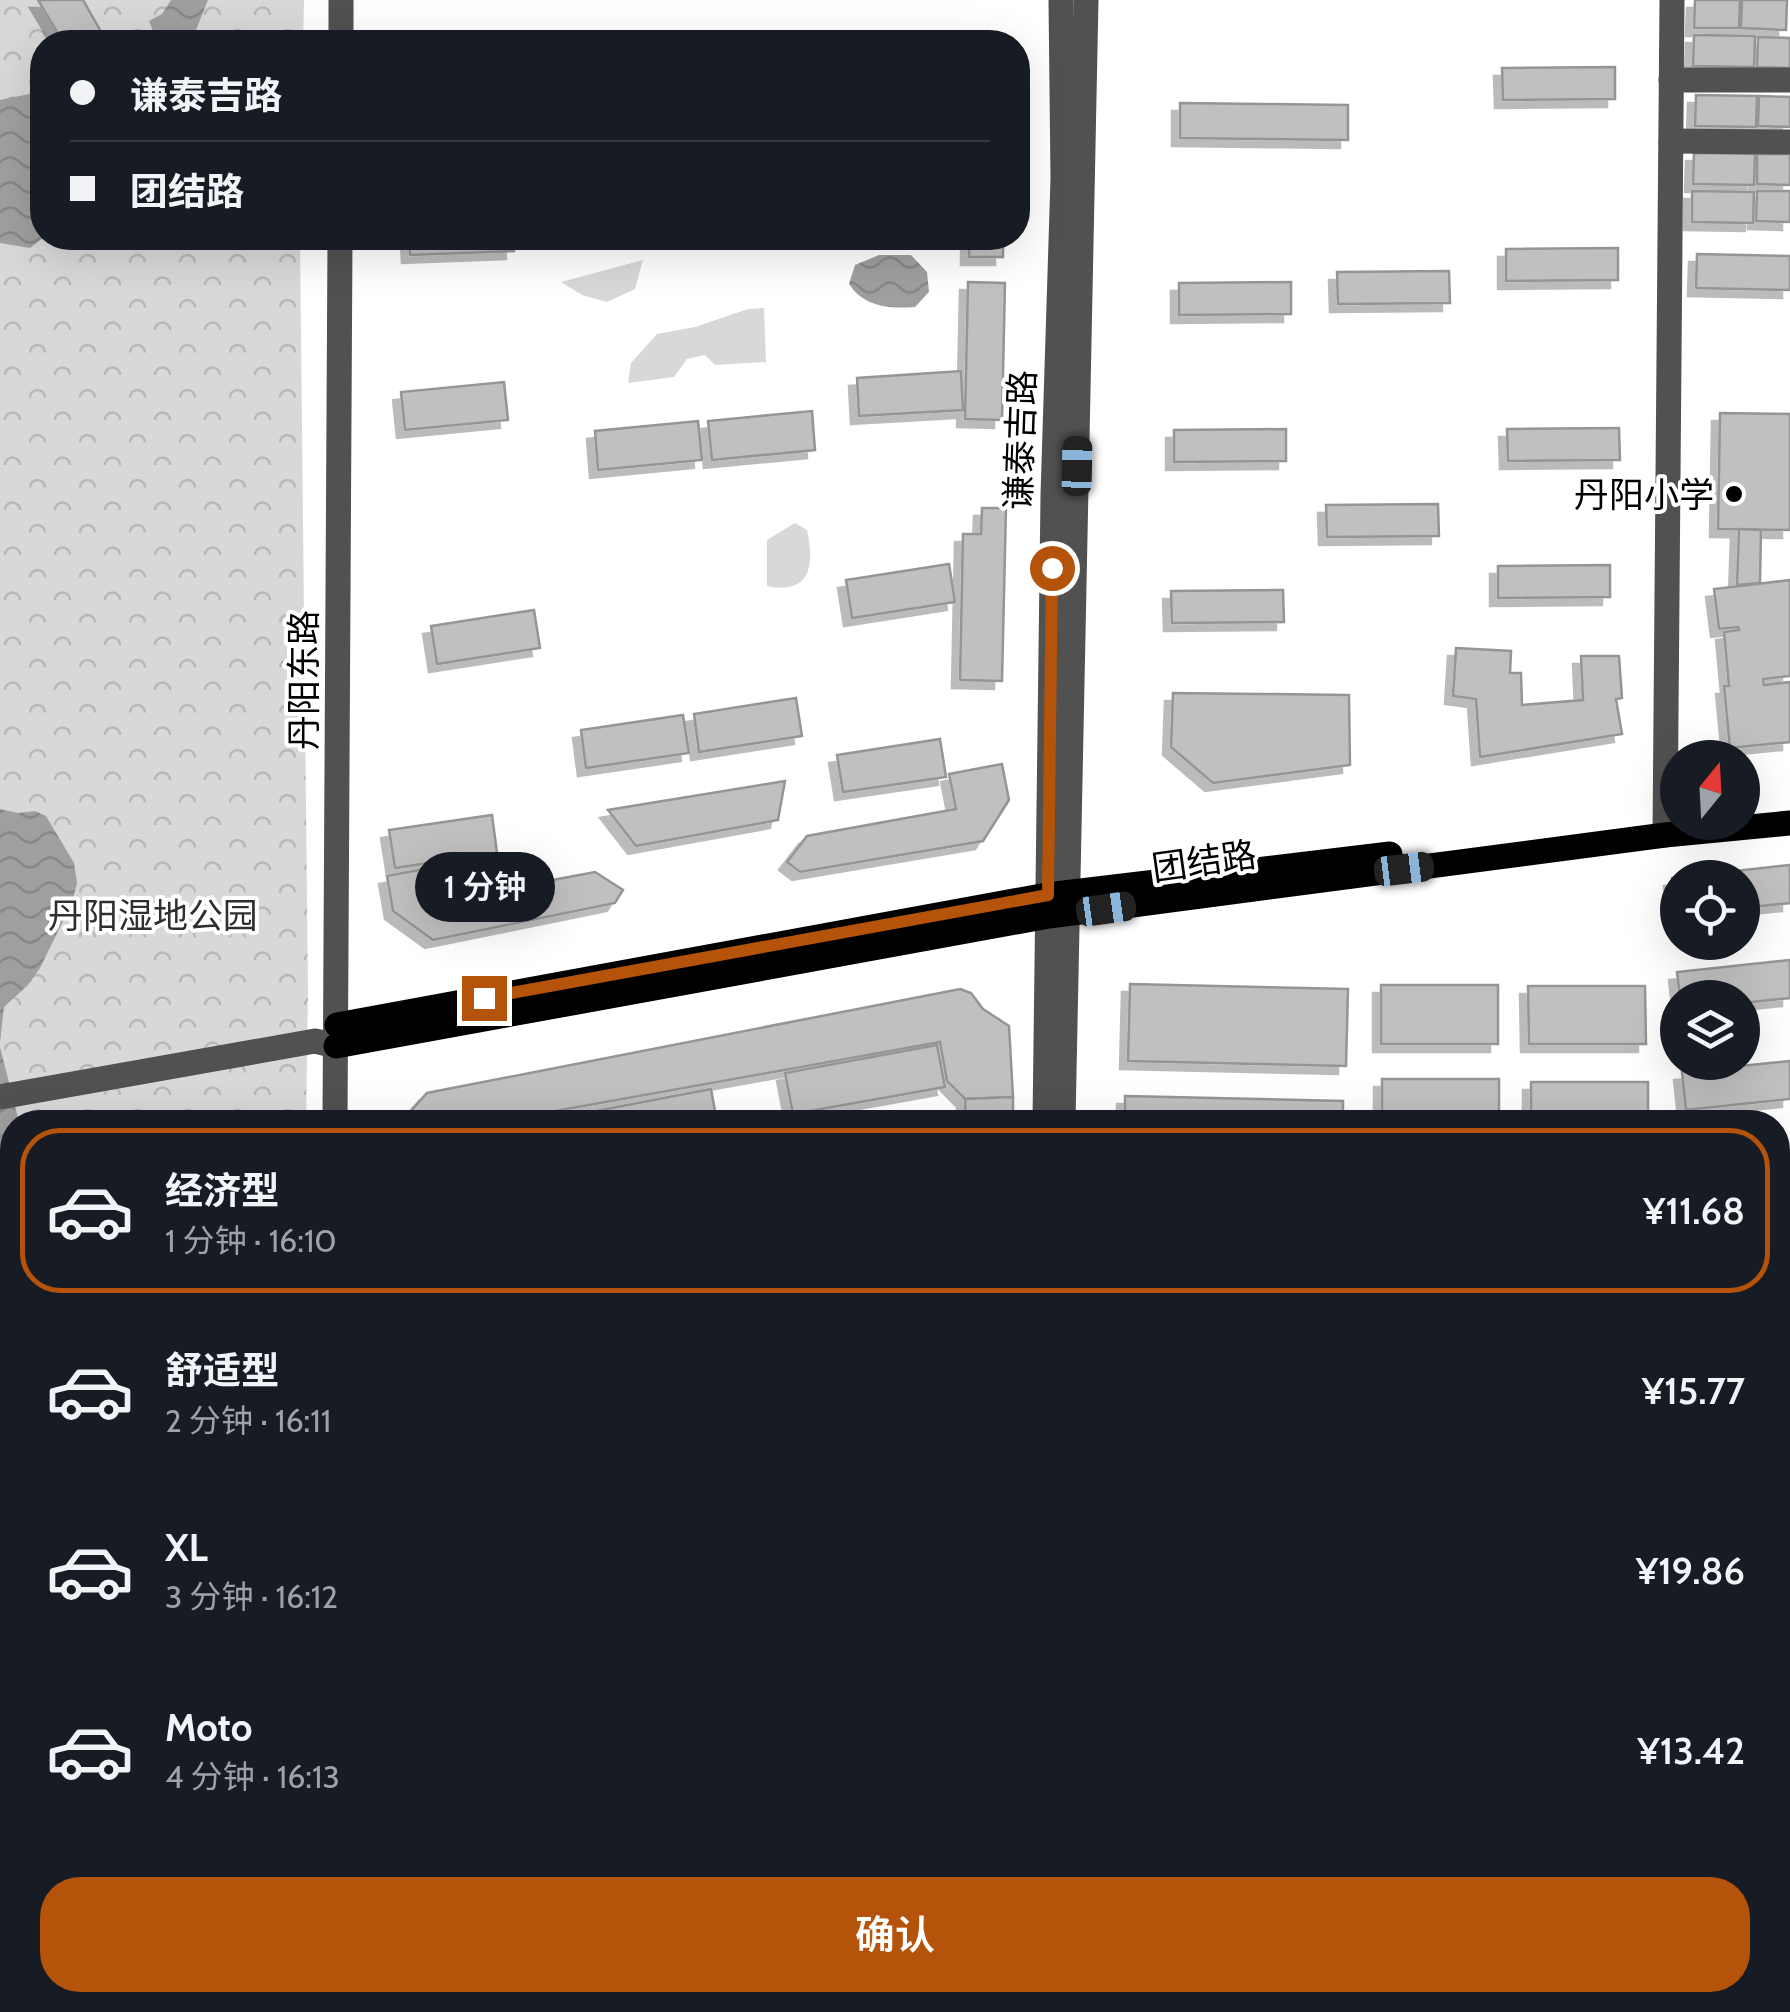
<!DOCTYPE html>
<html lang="zh">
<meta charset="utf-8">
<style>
body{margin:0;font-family:Cabin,"Noto Sans SC",sans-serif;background:#20242c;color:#f1f3f6;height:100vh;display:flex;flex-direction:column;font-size:38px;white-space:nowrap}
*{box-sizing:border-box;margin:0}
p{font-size:32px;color:#9ea1a6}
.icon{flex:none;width:55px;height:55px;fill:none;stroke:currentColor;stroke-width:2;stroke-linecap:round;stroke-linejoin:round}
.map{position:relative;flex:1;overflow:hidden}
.side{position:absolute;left:0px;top:1110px;width:1790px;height:902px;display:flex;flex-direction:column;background:#171b24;border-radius:40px 40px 0 0;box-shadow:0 10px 40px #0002}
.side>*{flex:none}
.guide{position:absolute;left:30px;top:30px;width:1000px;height:220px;border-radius:40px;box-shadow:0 10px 40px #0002;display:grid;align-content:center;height:220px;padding:0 40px;background:#171b24}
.needle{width:65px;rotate:18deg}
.tools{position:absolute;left:1660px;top:740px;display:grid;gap:20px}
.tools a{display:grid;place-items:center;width:100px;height:100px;border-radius:50%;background:#171b24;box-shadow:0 10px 40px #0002;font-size:50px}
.end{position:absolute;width:45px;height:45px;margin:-22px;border:12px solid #b45309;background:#fff;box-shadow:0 0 0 5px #fff}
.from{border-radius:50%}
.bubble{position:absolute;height:70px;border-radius:35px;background:#171b24;box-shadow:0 10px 40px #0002;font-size:32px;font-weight:600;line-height:70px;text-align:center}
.car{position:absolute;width:30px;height:60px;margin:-30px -15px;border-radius:12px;box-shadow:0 0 8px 2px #0007;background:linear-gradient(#222 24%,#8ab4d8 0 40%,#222 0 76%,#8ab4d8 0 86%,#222 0)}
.guide b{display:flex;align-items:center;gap:35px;height:95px;font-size:38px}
.guide b+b{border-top:2px solid #363941}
.guide i{width:25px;height:25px;background:#f1f3f6}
ul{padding:18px 0 0;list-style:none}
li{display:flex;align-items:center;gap:30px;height:165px;margin:0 20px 15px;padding:0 20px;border:5px solid transparent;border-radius:40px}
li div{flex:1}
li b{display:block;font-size:38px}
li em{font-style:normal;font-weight:600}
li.current{border-color:#b45309}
li>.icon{width:90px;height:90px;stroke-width:1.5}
.primary-button{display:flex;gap:20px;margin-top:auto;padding:20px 40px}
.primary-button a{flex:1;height:115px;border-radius:40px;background:#b45309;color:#fff;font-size:40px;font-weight:600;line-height:115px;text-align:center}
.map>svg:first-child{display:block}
.green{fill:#d8d8d8}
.park{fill:url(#park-crowns)}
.water{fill:url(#water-waves)}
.building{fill:#c0c0c0;stroke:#959595;stroke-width:2.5;filter:url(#shadow)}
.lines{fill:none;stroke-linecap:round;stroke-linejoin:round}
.minor{stroke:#515151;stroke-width:25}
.major{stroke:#000;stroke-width:25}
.route{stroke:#b45309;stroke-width:12}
.poi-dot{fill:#000;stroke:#fff;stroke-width:4}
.labels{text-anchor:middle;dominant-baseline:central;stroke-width:8;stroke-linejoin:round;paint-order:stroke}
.street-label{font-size:35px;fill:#000;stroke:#fff}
.poi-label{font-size:35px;fill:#000;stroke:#fff;text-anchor:end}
.park-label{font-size:35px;fill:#2f2f2f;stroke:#fff}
</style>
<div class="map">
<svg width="1790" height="2012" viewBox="0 0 1790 2012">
<defs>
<pattern id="park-crowns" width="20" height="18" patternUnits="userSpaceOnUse" patternTransform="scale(2.5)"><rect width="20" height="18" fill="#d8d8d8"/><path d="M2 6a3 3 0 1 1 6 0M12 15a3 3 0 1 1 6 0" fill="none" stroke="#b8b8b8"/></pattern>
<pattern id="water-waves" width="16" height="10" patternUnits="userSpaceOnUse" patternTransform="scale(2.5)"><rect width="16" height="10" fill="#9f9f9f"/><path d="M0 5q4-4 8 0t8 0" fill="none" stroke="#878787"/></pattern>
<filter id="shadow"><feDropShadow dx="-8" dy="8" stdDeviation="0" flood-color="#0004"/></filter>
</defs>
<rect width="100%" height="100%" fill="#fff"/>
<g class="green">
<polygon points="643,260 635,289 607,302 582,295 561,282"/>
<polygon points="764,308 766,362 715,365 705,355 687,359 674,377 628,383 631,363 657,334 695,327 748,309"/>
<path d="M795,523L807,530C815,566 810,595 767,586V540Z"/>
<polygon points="805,2000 1003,2000 1003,2012 802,2012"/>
<polygon points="1111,2000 1474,2000 1472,2012 1125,2012"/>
</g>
<polygon class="park" points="0,0 304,0 303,42 42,42 42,238 300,238 308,993 306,1122 12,1122 12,2000 292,2000 292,2012 0,2012"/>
<g class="water">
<polygon points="171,0 208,0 194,35 156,38 149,21 162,14"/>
<polygon points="34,93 39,102 32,121 42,137 43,238 30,248 0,243 0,100"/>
<path d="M879,255H911L927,272L929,292L915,307C889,309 864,307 849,284L855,265Z"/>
<polygon points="0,809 18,813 35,811 46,816 74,863 77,883 72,903 40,968 28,985 4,1007 0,1042"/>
<polygon points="0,1047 19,1122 12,1122 12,1664 0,1670"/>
<polygon points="0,1803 12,1807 12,1913 0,1913"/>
</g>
<g class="building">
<polygon points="38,0 83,0 100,30 78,42 63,42"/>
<polygon points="1695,0 1740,0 1739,28 1694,28"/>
<polygon points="1742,0 1787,0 1786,30 1741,28"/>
<polygon points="1694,35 1755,36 1754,67 1693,66"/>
<polygon points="1758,37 1790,38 1790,68 1757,67"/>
<polygon points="1615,67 1615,99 1503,100 1502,68"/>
<polygon points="1696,95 1757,96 1756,127 1695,126"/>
<polygon points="1759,96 1790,97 1790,127 1758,126"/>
<polygon points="1180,103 1348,105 1348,140 1180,138"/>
<polygon points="1694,153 1755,154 1754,185 1693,184"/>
<polygon points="1757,154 1790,154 1790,185 1757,184"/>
<polygon points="1692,191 1754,192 1753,223 1692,222"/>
<polygon points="1757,191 1790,191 1790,222 1756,221"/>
<polygon points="409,238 513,238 514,251 410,255"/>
<rect x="969" y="238" width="34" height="19"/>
<polygon points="1618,248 1618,280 1506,281 1506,249"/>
<polygon points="1697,254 1790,256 1790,290 1696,288"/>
<polygon points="1449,271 1450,303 1338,304 1337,272"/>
<polygon points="968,282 1005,283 1002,420 965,419"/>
<polygon points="1291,282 1291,314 1179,315 1179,283"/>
<polygon points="961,371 963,410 859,416 857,378"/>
<polygon points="504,382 508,420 405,430 401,392"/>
<polygon points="812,411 815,450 712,460 708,421"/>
<polygon points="1720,413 1790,414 1790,530 1718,529"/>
<polygon points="698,421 702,460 598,470 595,431"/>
<polygon points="1619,428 1620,460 1508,461 1507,429"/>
<polygon points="1286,429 1286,461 1174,462 1174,430"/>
<polygon points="1438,504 1439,536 1327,537 1326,505"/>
<polygon points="982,508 1006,508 1002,681 960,680 963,534 981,534"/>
<polygon points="1739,529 1761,530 1760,583 1737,585"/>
<polygon points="949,564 955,602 852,618 846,580"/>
<polygon points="1610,565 1610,597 1498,598 1498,566"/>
<polygon points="1790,580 1790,676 1763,679 1764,685 1790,682 1790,742 1730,748 1724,686 1729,686 1724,632 1739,630 1738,627 1719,629 1714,589"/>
<polygon points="1283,590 1284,622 1172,623 1171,591"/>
<polygon points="534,610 540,648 437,664 431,626"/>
<polygon points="1456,648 1511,651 1510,673 1521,673 1522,705 1583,700 1581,656 1619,656 1622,698 1616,699 1622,734 1480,757 1476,699 1453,696"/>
<polygon points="1173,693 1349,695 1350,765 1213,783 1171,747"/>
<polygon points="796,698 802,736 699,752 694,714"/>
<polygon points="683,715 689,753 586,768 581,730"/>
<polygon points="940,739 946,777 843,792 837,755"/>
<polygon points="1002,764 1009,800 983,841 800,872 787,862 807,836 956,809 949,774"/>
<polygon points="785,781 778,820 636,846 608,810"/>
<polygon points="492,815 497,853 395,868 389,830"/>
<polygon points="1790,865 1790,903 1742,908 1742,878 1678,878 1676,915 1672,878"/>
<polygon points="440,866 446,900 595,872 623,890 615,903 433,940 393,911 387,876"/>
<polygon points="1790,960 1790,998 1742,1003 1742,998 1680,998 1677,972"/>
<polygon points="1130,984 1348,989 1346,1066 1128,1061"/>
<rect x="1381" y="985" width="117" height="59"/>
<polygon points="1528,986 1645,986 1646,1044 1529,1044"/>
<polygon points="960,989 971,993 983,1009 1009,1026 1013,1097 965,1099 947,1081 940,1042 494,1122 401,1122 427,1093"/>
<polygon points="937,1045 945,1087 793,1114 785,1073"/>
<polygon points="1790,1061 1790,1099 1686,1110 1682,1072"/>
<rect x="1382" y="1079" width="117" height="43"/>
<rect x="1531" y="1082" width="117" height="40"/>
<polygon points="711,1089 717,1122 559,1122 559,1118"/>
<polygon points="1125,1096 1343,1101 1343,1122 1125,1122"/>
<polygon points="1013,1097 1013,1122 966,1122 965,1099"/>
<polygon points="1790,1192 1790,1230 1778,1231 1778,1193"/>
<rect x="1778" y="1623" width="12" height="56"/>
<rect x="1778" y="1741" width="12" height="56"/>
<polygon points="1778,1981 1790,1982 1790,2012 1656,2012 1657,2000 1778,2000"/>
</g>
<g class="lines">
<g class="minor">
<polyline points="341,42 341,0"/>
<polyline points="1671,80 1790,80"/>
<polyline points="1671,141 1790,142"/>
<polyline points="1665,835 1672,0"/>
<polyline points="0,1097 315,1041 336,1046"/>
<polyline points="335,1122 340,238"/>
<polyline points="1045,1122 1053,495 1063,179 1061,0"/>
<polyline points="1063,1122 1086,0"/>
<polyline points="331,2012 331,2000"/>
<polyline points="1028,2012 1028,2000"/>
<polyline points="1055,2012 1055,2000"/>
</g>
<g class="major">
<polyline points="337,1025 1047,895 1390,854"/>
<polyline points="336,1046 1049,916 1665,835 1790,823"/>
</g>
</g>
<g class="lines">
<polyline class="route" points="484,998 1048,895 1052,568"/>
</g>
<circle class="poi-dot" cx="1734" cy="494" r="10"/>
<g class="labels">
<g class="street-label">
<text transform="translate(1020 440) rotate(-88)">谦泰吉路</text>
<text transform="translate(303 680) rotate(-90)">丹阳东路</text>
<text transform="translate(1204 861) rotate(-8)">团结路</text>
</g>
<g class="poi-label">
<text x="1714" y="494">丹阳小学</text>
</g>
<g class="park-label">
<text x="153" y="915">丹阳湿地公园</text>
</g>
</g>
</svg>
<div class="tools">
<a><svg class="needle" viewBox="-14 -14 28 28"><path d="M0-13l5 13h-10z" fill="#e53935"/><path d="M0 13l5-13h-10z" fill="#9ea1a6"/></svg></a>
<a><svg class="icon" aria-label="locate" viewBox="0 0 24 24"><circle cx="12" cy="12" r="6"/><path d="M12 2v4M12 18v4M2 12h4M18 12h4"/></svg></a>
<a><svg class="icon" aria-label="layers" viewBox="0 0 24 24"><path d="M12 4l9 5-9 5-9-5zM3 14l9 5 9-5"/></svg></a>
</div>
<i class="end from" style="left:1052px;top:568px"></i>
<i class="end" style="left:484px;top:998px"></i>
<div class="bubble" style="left:415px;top:852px;width:140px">1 分钟</div>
<i class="car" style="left:1077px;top:466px;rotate:1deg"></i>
<i class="car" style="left:1404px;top:869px;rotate:83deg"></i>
<i class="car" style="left:1106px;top:909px;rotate:82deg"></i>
<div class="guide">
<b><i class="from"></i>谦泰吉路</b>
<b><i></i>团结路</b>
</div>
<section class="side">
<ul>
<li class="current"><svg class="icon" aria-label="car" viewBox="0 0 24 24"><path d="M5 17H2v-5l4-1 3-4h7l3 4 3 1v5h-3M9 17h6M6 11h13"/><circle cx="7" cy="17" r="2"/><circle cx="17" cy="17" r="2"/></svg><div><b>经济型</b><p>1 分钟 · 16:10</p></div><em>¥11.68</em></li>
<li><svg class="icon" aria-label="car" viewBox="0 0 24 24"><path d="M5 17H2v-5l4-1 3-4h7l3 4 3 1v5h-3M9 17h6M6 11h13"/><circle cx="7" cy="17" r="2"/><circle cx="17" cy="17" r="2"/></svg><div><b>舒适型</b><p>2 分钟 · 16:11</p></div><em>¥15.77</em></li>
<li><svg class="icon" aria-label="car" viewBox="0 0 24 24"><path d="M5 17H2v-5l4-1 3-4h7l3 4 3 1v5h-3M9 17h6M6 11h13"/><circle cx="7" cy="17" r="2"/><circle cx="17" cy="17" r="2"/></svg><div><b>XL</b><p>3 分钟 · 16:12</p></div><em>¥19.86</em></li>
<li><svg class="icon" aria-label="car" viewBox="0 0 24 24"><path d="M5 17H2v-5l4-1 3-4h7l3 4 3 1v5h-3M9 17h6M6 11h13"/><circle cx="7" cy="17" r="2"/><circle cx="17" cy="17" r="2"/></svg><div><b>Moto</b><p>4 分钟 · 16:13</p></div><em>¥13.42</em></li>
</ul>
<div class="primary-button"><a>确认</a></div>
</section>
</div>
